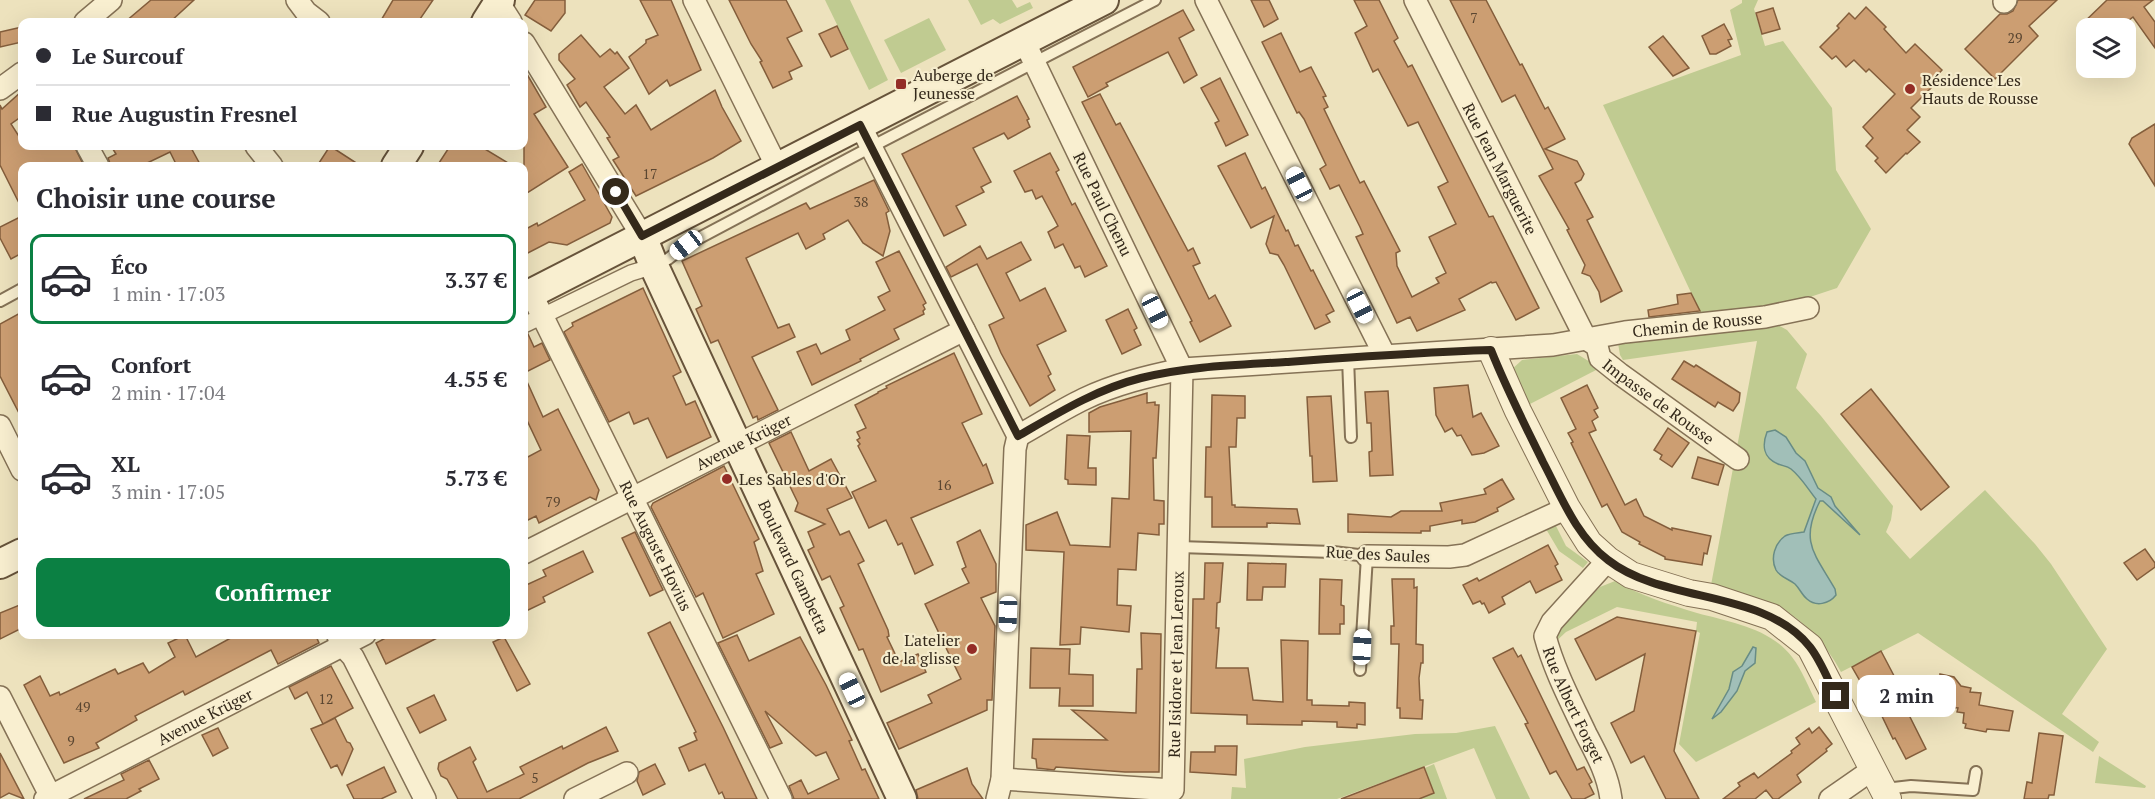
<!DOCTYPE html>
<html lang="fr">
<meta charset="utf-8">
<style>
body{margin:0;font-family:"PT Serif",serif;background:#f2f2f3;color:#2b2b33;height:100vh;display:flex;flex-direction:column;font-size:22px;white-space:nowrap}
*{box-sizing:border-box;margin:0}
p{font-size:20px;color:#7c7c81}
.icon{flex:none;width:33px;height:33px;fill:none;stroke:currentColor;stroke-width:2;stroke-linecap:round;stroke-linejoin:round}
.map{position:relative;flex:1;overflow:hidden}
.sheet{position:absolute;left:18px;top:162px;width:510px;height:477px;display:flex;flex-direction:column;background:#fff;border-radius:12px;box-shadow:0 6px 24px #0002}
.sheet>*{flex:none}
.hud{position:absolute;left:18px;top:18px;width:510px;height:132px;border-radius:12px;box-shadow:0 6px 24px #0002;display:grid;align-content:center;height:132px;padding:0 18px;background:#fff}
.tools{position:absolute;left:2076px;top:18px;display:grid;gap:12px}
.tools a{display:grid;place-items:center;width:60px;height:60px;border-radius:12px;background:#fff;box-shadow:0 6px 24px #0002;font-size:30px}
.end{position:absolute;width:27px;height:27px;margin:-14px;border:8px solid #34291b;background:#fff;box-shadow:0 0 0 3px #fff}
.from{border-radius:50%}
.bubble{position:absolute;height:42px;border-radius:12px;background:#fff;box-shadow:0 6px 24px #0002;font-size:20px;font-weight:700;line-height:42px;text-align:center}
.car{position:absolute;width:18px;height:36px;margin:-18px -9px;border-radius:8px;box-shadow:0 0 4px 2px #0007;background:linear-gradient(#fff 24%,#345 0 40%,#fff 0 76%,#345 0 86%,#fff 0)}
.hud b{display:flex;align-items:center;gap:21px;height:57px;font-size:22px}
.hud b+b{border-top:2px solid #e1e1e2}
.hud i{width:15px;height:15px;background:#2b2b33}
ul{padding:0;list-style:none}
li{display:flex;align-items:center;gap:18px;height:90px;margin:0 12px 9px;padding:0 6px;border:3px solid transparent;border-radius:12px}
li div{flex:1}
li b{display:block;font-size:22px}
li em{font-style:normal;font-weight:700}
li.selected{border-color:#0b8043}
li>.icon{width:54px;height:54px;stroke-width:1.5}
h2{padding:0 18px;font-size:27px;line-height:72px}
.action{display:flex;gap:12px;margin-top:auto;padding:12px 18px}
.action a{flex:1;height:69px;border-radius:12px;background:#0b8043;color:#fff;font-size:24px;font-weight:700;line-height:69px;text-align:center}
.map>svg:first-child{display:block}
.green{fill:#c0cb91}
.water{fill:#a1bfb8;stroke:#688c85;stroke-width:1.5}
.building{fill:#cc9e72;stroke:#845e3c;stroke-width:1.5}
.lines{fill:none;stroke-linecap:round;stroke-linejoin:round}
.service-casing{stroke:#857256;stroke-width:14}
.pedestrian-casing{stroke:#857256;stroke-width:18}
.minor-casing{stroke:#857256;stroke-width:24}
.tertiary-casing{stroke:#857256;stroke-width:28}
.secondary-casing{stroke:#67533a;stroke-width:32}
.service{stroke:#f9efd0;stroke-width:10}
.pedestrian{stroke:#f9efd0;stroke-width:15}
.minor{stroke:#f9efd0;stroke-width:21}
.tertiary{stroke:#f9efd0;stroke-width:26}
.secondary{stroke:#f9efd0;stroke-width:28}
.route{stroke:#34291b;stroke-width:8}
.poi-dot{fill:#942d26;stroke:#f5eccc;stroke-width:2}
.labels{text-anchor:middle;dominant-baseline:central;stroke-width:4.5;stroke-linejoin:round;paint-order:stroke}
.number-label{font-size:14px;fill:#5a4631}
.poi-label{font-size:16px;fill:#34291b;stroke:#f5eccc;text-anchor:start}
.street-label{font-size:16px;fill:#34291b;stroke:#f5eccc}
</style>
<div class="map">
<svg width="2155" height="799" viewBox="0 0 2155 799">
<rect width="100%" height="100%" fill="#ede2bd"/>
<g class="green">
<polygon points="825,0 850,0 888,80 869,90"/>
<polygon points="968,0 1012,0 1017,8 1030,2 1033,8 1000,24 993,19 981,25"/>
<polygon points="1742,0 1758,0 1754,9 1765,46 1783,41 1832,108 1836,170 1871,229 1837,288 1798,301 1702,316 1603,105 1741,55 1730,10 1742,3"/>
<polygon points="929,18 946,50 901,73 884,40"/>
<path d="M1778,325L1787,330L1807,354L1796,388L1821,416L1893,506L1891,520L1886,532L1910,559L1985,490L2035,544L2051,564L2107,649L2062,714L2099,742L2093,752L1918,633L1841,672C1826,644 1806,622 1778,606C1759,597 1731,592 1711,585L1757,341L1623,360L1620,355L1618,343Z"/>
<polygon points="1577,354 1600,368 1530,404 1523,402 1510,371 1522,360"/>
<polygon points="1555,524 1566,546 1588,562 1583,568 1559,551 1546,529"/>
<path d="M1615,581C1641,596 1668,604 1697,613C1730,622 1770,628 1792,657C1802,670 1809,688 1816,702L1696,762L1679,744L1700,633L1696,631L1697,622L1617,607L1566,632L1551,646L1558,630L1600,587Z"/>
<polygon points="1495,726 1530,799 1496,799 1474,748 1337,799 1231,799 1232,787 1246,788 1244,759 1305,747 1415,734 1456,733"/>
<polygon points="2099,756 2146,786 2145,788 2095,783"/>
<polygon points="1434,764 1447,799 1419,799 1434,793 1425,768"/>
</g>
<g class="water">
<path d="M1775,430L1786,437L1796,453L1805,461L1818,488L1831,497L1835,506L1860,535L1823,501H1820C1799,542 1815,554 1835,589L1836,595C1829,604 1816,607 1807,599C1802,595 1800,589 1795,584C1789,579 1780,577 1776,570C1770,558 1775,543 1785,536C1790,533 1798,533 1804,532L1816,499C1808,489 1801,477 1791,469C1787,466 1783,466 1778,464C1763,458 1762,445 1767,432Z"/>
<polygon points="1753,647 1756,648 1755,663 1745,671 1737,691 1721,712 1712,719 1729,689 1733,672 1742,666"/>
</g>
<g class="building">
<polygon points="151,0 194,0 170,22 125,22"/>
<polygon points="393,0 433,0 418,22 380,22"/>
<polygon points="535,0 565,0 565,13 551,31 525,15"/>
<polygon points="640,0 671,0 701,70 670,86 667,80 649,94 629,57 646,43 646,40 658,35"/>
<polygon points="729,0 786,0 802,31 787,38 802,66 789,72 792,79 773,88 760,62 762,61 751,44"/>
<polygon points="1251,0 1269,0 1278,19 1264,27"/>
<polygon points="1354,0 1379,0 1398,38 1394,41 1408,67 1412,65 1489,217 1493,216 1539,308 1516,320 1496,282 1492,283 1491,282 1459,299 1465,310 1417,331 1410,317 1397,323 1356,237 1363,234 1360,227 1339,185 1330,189 1320,169 1326,165 1304,119 1299,112 1297,113 1262,42 1281,33 1300,72 1311,67 1326,96 1323,97 1328,107 1324,109 1336,134 1360,183 1364,181 1400,251 1396,253 1397,266 1412,297 1439,283 1436,278 1446,273 1429,237 1456,224 1438,187 1448,182 1418,122 1408,126 1378,69 1373,72 1355,33 1367,26"/>
<polygon points="1450,0 1486,0 1520,65 1522,64 1545,109 1548,107 1565,139 1545,149 1577,161 1584,174 1581,180 1575,183 1593,217 1587,220 1622,291 1601,302 1599,292 1590,276 1582,273 1585,265 1567,230 1569,229 1539,176 1553,169 1515,95 1502,102"/>
<polygon points="2018,0 2057,0 2029,26 2038,36 1995,79 1965,49 2000,14 2007,14 2013,11"/>
<polygon points="2107,0 2153,0 2144,7 2155,22 2155,48 2133,17 2119,28 2078,28"/>
<polygon points="1866,7 1886,27 1884,29 1906,53 1915,44 1942,70 1931,82 1934,85 1911,108 1920,117 1907,130 1920,142 1907,154 1906,153 1886,173 1875,161 1878,158 1866,146 1873,138 1863,127 1895,94 1869,69 1866,72 1854,60 1846,67 1836,56 1832,59 1820,47 1839,28 1837,26 1849,13 1855,19"/>
<polygon points="1773,8 1780,29 1762,34 1756,13"/>
<polygon points="1183,10 1194,30 1179,38 1197,75 1184,83 1168,52 1106,83 1108,86 1088,97 1073,67"/>
<polygon points="1724,24 1732,39 1728,40 1731,46 1716,54 1710,54 1702,36"/>
<polygon points="837,26 848,49 831,57 819,34"/>
<polygon points="22,27 22,42 0,47 0,32"/>
<polygon points="581,35 600,57 610,49 615,54 617,52 629,68 604,87 625,114 636,105 651,130 715,90 722,107 741,141 713,158 636,196 613,160 619,157 607,138 610,137 586,102 580,107 567,85 575,79 559,60 559,54"/>
<polygon points="1663,36 1689,68 1673,76 1649,47"/>
<polygon points="524,69 546,107 534,114 568,167 524,195"/>
<polygon points="1220,78 1248,135 1226,146 1215,123 1219,121 1201,88"/>
<polygon points="22,91 22,116 11,124 22,141 22,146 74,146 84,166 22,166 22,209 0,165 0,105 2,109"/>
<polygon points="1100,94 1116,125 1120,123 1188,251 1193,248 1200,263 1193,266 1209,299 1215,295 1231,326 1200,342 1190,322 1192,321 1082,102"/>
<polygon points="1017,96 1029,119 1027,120 1030,127 1008,139 1004,133 973,148 991,182 981,187 984,192 956,206 966,225 944,236 902,154"/>
<polygon points="2155,124 2155,186 2129,144 2132,138"/>
<polygon points="111,146 190,146 201,166 177,166 170,152 141,166 111,166 108,158 116,154"/>
<polygon points="330,146 361,166 317,166"/>
<polygon points="450,146 480,146 513,166 437,166"/>
<polygon points="1050,153 1059,170 1056,172 1072,205 1075,203 1107,266 1085,277 1080,266 1075,268 1063,244 1055,248 1048,232 1058,226 1042,196 1036,199 1032,190 1025,192 1014,171"/>
<polygon points="1245,153 1262,189 1265,187 1286,231 1288,230 1295,246 1298,245 1311,271 1313,270 1318,280 1334,311 1326,315 1330,322 1315,329 1284,265 1278,255 1270,253 1266,244 1274,216 1251,228 1218,166"/>
<polygon points="582,164 612,217 610,223 567,245 549,242 524,255 524,230 537,223 538,226 585,200 569,172"/>
<polygon points="874,180 889,211 886,213 890,231 883,256 863,243 848,220 823,234 825,239 806,249 798,233 746,258 778,328 789,324 795,337 752,357 778,410 758,420 757,416 753,418 718,340 711,343 696,309 702,306 682,261 806,203 810,209"/>
<polygon points="22,216 22,253 11,259 0,238 0,227"/>
<polygon points="1021,242 1031,260 1006,273 1020,301 1045,288 1066,331 1037,345 1051,374 1048,376 1055,390 1030,406 1001,353 989,325 1004,318 977,264 951,277 946,267 980,246 987,259"/>
<polygon points="899,251 926,303 923,305 925,309 923,311 924,314 894,329 899,339 860,359 861,361 812,385 797,352 816,344 821,354 850,340 846,330 885,310 878,297 890,291 876,262"/>
<polygon points="643,288 681,372 673,376 686,405 695,401 711,437 667,458 648,418 634,424 629,412 609,422 564,332 573,326 572,323"/>
<polygon points="1691,293 1700,311 1649,317 1648,310 1678,304 1677,295"/>
<polygon points="1128,309 1137,328 1134,330 1141,345 1122,354 1106,320"/>
<polygon points="22,312 22,419 0,376 0,324"/>
<polygon points="528,334 534,347 542,343 550,360 524,373 524,335"/>
<polygon points="954,353 982,414 962,423 983,466 986,464 993,483 911,518 933,565 915,574 902,543 898,545 886,520 869,528 852,492 876,481 858,446 860,444 857,440 860,438 857,432 866,428 855,405 878,393 878,392 887,388 886,386"/>
<polygon points="1684,361 1694,367 1696,365 1740,393 1739,402 1733,411 1718,402 1715,407 1672,379"/>
<polygon points="524,375 543,417 558,409 599,490 596,500 590,497 539,523 536,516 524,522 524,459 541,450 524,414"/>
<polygon points="1468,385 1473,417 1481,413 1499,446 1484,453 1472,455 1461,435 1457,436 1452,428 1445,432 1436,415 1434,388"/>
<polygon points="1587,385 1598,408 1594,410 1598,417 1592,421 1596,430 1589,433 1625,505 1636,499 1644,516 1672,530 1672,528 1711,536 1707,554 1704,553 1702,565 1665,559 1665,557 1639,544 1640,542 1622,532 1607,504 1602,507 1571,443 1573,442 1568,433 1576,429 1561,398"/>
<polygon points="1871,389 1949,487 1921,510 1841,414"/>
<polygon points="1388,391 1393,475 1370,476 1369,452 1372,451 1371,423 1367,423 1365,392"/>
<polygon points="1147,393 1147,403 1155,402 1155,405 1159,405 1156,458 1153,458 1154,500 1164,501 1164,524 1159,524 1159,535 1138,533 1136,570 1118,569 1117,605 1131,606 1129,632 1081,627 1080,644 1060,645 1064,552 1026,550 1026,525 1057,512 1070,545 1110,547 1112,498 1129,499 1131,431 1089,432 1089,413 1100,407"/>
<polygon points="1212,395 1245,396 1245,418 1237,418 1236,447 1229,447 1232,505 1235,505 1235,507 1297,509 1300,524 1267,523 1267,527 1212,527 1212,497 1205,497 1206,447 1211,447"/>
<polygon points="1331,396 1337,481 1313,482 1312,456 1310,456 1307,397"/>
<polygon points="1668,428 1689,443 1672,467 1660,459 1662,455 1654,450"/>
<polygon points="791,432 809,471 831,459 852,498 827,509 840,535 849,531 864,561 858,564 888,630 889,636 887,637 899,662 918,654 926,672 881,692 863,649 859,650 840,608 844,606 830,576 822,580 808,550 814,547 808,532 825,524 795,511 798,503 769,443"/>
<polygon points="1067,435 1090,436 1088,468 1096,468 1096,485 1068,484 1068,480 1065,479"/>
<polygon points="1698,457 1724,465 1718,485 1692,478"/>
<polygon points="724,466 759,539 754,542 763,571 756,574 774,614 723,638 703,593 696,597 651,507 653,503"/>
<polygon points="1502,479 1514,499 1497,508 1498,511 1475,522 1462,524 1462,520 1430,526 1430,531 1421,531 1421,533 1348,532 1348,514 1391,517 1401,511 1442,511 1440,503 1486,494 1484,489"/>
<polygon points="980,530 996,564 996,592 981,598 995,626 992,700 987,700 987,710 899,749 887,723 932,703 928,695 961,679 925,604 969,583 962,569 966,567 957,542"/>
<polygon points="635,532 663,590 650,596 622,538"/>
<polygon points="1548,545 1558,564 1555,566 1562,580 1536,593 1530,581 1502,597 1505,604 1489,613 1484,603 1482,604 1480,601 1473,604 1463,585 1477,578 1479,581"/>
<polygon points="2145,549 2155,563 2155,567 2137,580 2124,563"/>
<polygon points="583,551 593,572 543,597 545,602 524,612 524,586 546,576 543,570"/>
<polygon points="1205,563 1223,563 1220,602 1217,603 1216,628 1219,628 1216,668 1248,668 1253,700 1283,702 1281,640 1308,641 1307,700 1312,700 1312,705 1349,706 1349,702 1365,703 1365,725 1357,724 1357,728 1337,727 1337,722 1302,721 1302,725 1247,724 1247,715 1191,713 1193,599 1204,599"/>
<polygon points="1248,563 1286,564 1285,587 1263,587 1262,600 1247,600"/>
<polygon points="1320,579 1342,580 1341,605 1344,606 1344,624 1340,624 1340,634 1319,634"/>
<polygon points="1392,579 1414,579 1414,588 1417,587 1416,644 1423,645 1423,663 1421,663 1419,678 1420,700 1423,700 1422,719 1400,718 1400,708 1397,708 1399,644 1391,644 1391,626 1394,626"/>
<polygon points="22,604 22,628 0,639 0,613"/>
<polygon points="1617,617 1696,631 1674,751 1699,799 1666,799 1644,756 1631,763 1611,723 1634,711 1645,654 1596,680 1575,639"/>
<polygon points="670,622 723,727 757,799 725,799 722,792 719,794 705,764 689,771 679,748 697,740 694,733 696,732 648,633"/>
<polygon points="1141,633 1161,634 1159,772 1125,772 1056,767 1054,770 1037,768 1036,759 1032,758 1033,739 1107,740 1072,710 1136,713 1137,669 1142,669"/>
<polygon points="238,634 315,634 319,643 278,664 271,650 185,695 183,691 135,716 137,720 96,743 99,748 64,763 24,685 40,676 50,696 59,692 60,695 115,669 118,674 143,663 149,673 175,657 168,643 185,635 196,657"/>
<polygon points="393,634 445,634 386,664 376,643"/>
<polygon points="737,635 749,661 800,637 826,685 852,740 849,741 862,770 865,769 879,799 794,799 789,786 801,780 808,794 839,779 826,752 816,756 765,711 782,743 770,748 718,643"/>
<polygon points="504,637 530,684 517,691 493,642"/>
<polygon points="1031,648 1070,649 1069,674 1093,675 1093,706 1059,706 1060,688 1030,688"/>
<polygon points="1513,648 1518,657 1521,655 1577,770 1584,767 1592,782 1589,784 1594,794 1584,799 1572,799 1556,771 1550,774 1525,724 1528,723 1493,658"/>
<polygon points="1881,651 1902,691 1897,691 1926,749 1906,759 1895,738 1893,739 1877,706 1875,707 1852,667"/>
<polygon points="331,666 353,708 323,724 335,718 347,742 350,743 353,749 342,775 337,765 331,768 311,729 323,724 307,692 295,699 289,687"/>
<polygon points="1940,674 1954,677 1961,686 1971,688 1970,692 1981,693 1979,705 2013,711 2009,731 1987,729 1986,732 1965,728 1966,724 1963,723 1964,713 1957,712 1958,708 1948,707 1949,698 1937,696"/>
<polygon points="434,695 446,720 420,733 407,708"/>
<polygon points="606,727 618,751 588,763 519,799 458,799 447,779 441,776 438,769 439,763 470,747 476,759 473,762 487,792 524,774 520,767 562,746 563,749"/>
<polygon points="1819,727 1832,744 1826,749 1827,751 1797,775 1801,782 1778,799 1773,799 1766,790 1755,799 1723,799 1740,786 1738,783 1754,773 1758,778 1792,753 1791,751 1800,744 1796,738 1809,728 1812,733"/>
<polygon points="218,728 228,748 213,756 202,735"/>
<polygon points="2039,733 2063,736 2054,795 2049,795 2048,799 2024,799 2027,782 2032,783"/>
<polygon points="1215,746 1237,746 1236,775 1190,772 1191,752 1215,752"/>
<polygon points="0,753 24,799 9,793 0,798"/>
<polygon points="149,760 159,779 139,789 141,791 126,799 84,799 124,780 121,774"/>
<polygon points="655,764 665,784 643,795 637,781 639,772"/>
<polygon points="384,767 396,792 381,799 354,799 347,785"/>
<polygon points="1424,767 1434,793 1419,799 1341,799"/>
<polygon points="967,768 972,784 983,799 918,799 916,790"/>
</g>
<g class="lines">
<defs>
<g id="service">
<polyline points="654,266 668,259 686,245 871,147 1155,0"/>
<polyline points="0,301 22,289"/>
<polyline points="1348,358 1351,437"/>
<polyline points="1179,547 1333,552 1367,556 1360,670"/>
<polyline points="1885,789 1911,786 1973,790 1976,772"/>
</g>
<polyline id="pedestrian" points="524,325 631,273 654,266"/>
<g id="minor">
<polyline points="297,0 306,12 319,22"/>
<polyline points="497,0 511,22"/>
<polyline points="694,0 777,167"/>
<polyline points="1206,0 1384,354"/>
<path id="s1" d="M1415,0L1586,339L1597,346L1600,358L1620,374L1738,459"/>
<polyline points="2004,2 2006,0"/>
<polyline points="85,22 111,0"/>
<polyline points="524,43 642,236"/>
<polyline points="0,89 22,73"/>
<polyline points="860,125 1018,436 1015,449 1002,779 997,799"/>
<polyline points="87,146 98,166"/>
<polyline points="256,146 272,166"/>
<path id="s2" d="M531,293L781,799"/>
<polyline points="0,426 22,470"/>
<path id="s3" d="M1018,436C1040,424 1061,410 1084,399C1115,384 1149,376 1182,369L1553,345L1625,332L1765,317L1808,308"/>
<path id="s4" d="M524,553L964,330"/>
<polyline points="1367,556 1449,557 1465,555 1567,508"/>
<path id="s5" d="M1608,560L1552,622L1545,636C1554,670 1571,702 1586,734C1597,755 1608,775 1611,799"/>
<polyline points="338,636 343,646 353,657 425,799"/>
<polyline points="0,697 52,799"/>
<path id="s6" d="M1002,779L1173,790L1182,369L1024,41"/>
<path id="s7" d="M45,799L365,634"/>
<polyline points="575,799 627,773"/>
<polyline points="1830,799 1866,774 1874,770"/>
</g>
<polyline id="tertiary" points="1491,350 1518,411 1567,508 1589,543 1608,560 1631,575 1689,593 1712,597 1772,617 1810,647 1888,799"/>
<g id="secondary">
<polyline points="486,22 500,0"/>
<polyline points="396,166 409,146"/>
<path id="s8" d="M642,236L654,266L902,799"/>
<polyline points="524,297 1104,0"/>
<polyline points="0,564 22,553"/>
</g>
</defs>
<use href="#service" class="service-casing"/>
<use href="#pedestrian" class="pedestrian-casing"/>
<use href="#minor" class="minor-casing"/>
<use href="#tertiary" class="tertiary-casing"/>
<use href="#secondary" class="secondary-casing"/>
<use href="#service" class="service"/>
<use href="#pedestrian" class="pedestrian"/>
<use href="#minor" class="minor"/>
<use href="#tertiary" class="tertiary"/>
<use href="#secondary" class="secondary"/>
</g>
<g class="lines">
<path class="route" d="M616,192L642,236L860,125L1018,436C1058,413 1097,389 1141,378C1189,366 1238,365 1286,362C1355,357 1423,352 1491,350C1506,388 1525,425 1543,462C1561,496 1576,536 1608,560C1664,604 1764,589 1810,647C1821,661 1828,680 1836,696"/>
</g>
<g class="poi-dot">
<rect x="895" y="78" width="12" height="12" rx="3"/>
<circle cx="1910" cy="89" r="6"/>
<circle cx="727" cy="479" r="6"/>
<circle cx="972" cy="649" r="6"/>
</g>
<g class="labels">
<g class="number-label">
<text x="1474" y="17">7</text>
<text x="2015" y="37">29</text>
<text x="650" y="173">17</text>
<text x="861" y="201">38</text>
<text x="944" y="484">16</text>
<text x="553" y="501">79</text>
<text x="326" y="698">12</text>
<text x="83" y="706">49</text>
<text x="71" y="740">9</text>
<text x="535" y="777">5</text>
</g>
<g class="poi-label">
<text x="913" y="75">Auberge de<tspan x="913" dy="18">Jeunesse</tspan></text>
<text x="1922" y="80">Résidence Les<tspan x="1922" dy="18">Hauts de Rousse</tspan></text>
<text x="739" y="479">Les Sables d'Or</text>
<text x="960" y="640" text-anchor="end">L'atelier<tspan x="960" dy="18">de la glisse</tspan></text>
</g>
<g class="street-label">
<text stroke="none"><textPath href="#s1" startOffset="189">Rue Jean Marguerite</textPath></text>
<text transform="translate(1103 204) rotate(64)">Rue Paul Chenu</text>
<text stroke="none"><textPath href="#s3" startOffset="696">Chemin de Rousse</textPath></text>
<text stroke="none"><textPath href="#s1" startOffset="478">Impasse de Rousse</textPath></text>
<text stroke="none"><textPath href="#s4" startOffset="246">Avenue Krüger</textPath></text>
<text stroke="none"><textPath href="#s2" startOffset="282">Rue Auguste Hovius</textPath></text>
<text transform="translate(1378 554) rotate(3)">Rue des Saules</text>
<text stroke="none"><textPath href="#s8" startOffset="364">Boulevard Gambetta</textPath></text>
<text stroke="none"><textPath href="#s6" startOffset="297">Rue Isidore et Jean Leroux</textPath></text>
<text stroke="none"><textPath href="#s5" startOffset="174">Rue Albert Forget</textPath></text>
<text stroke="none"><textPath href="#s7" startOffset="180">Avenue Krüger</textPath></text>
</g>
</g>
</svg>
<div class="tools">
<a><svg class="icon" aria-label="layers" viewBox="0 0 24 24"><path d="M12 4l9 5-9 5-9-5zM3 14l9 5 9-5"/></svg></a>
</div>
<i class="end from" style="left:616px;top:192px"></i>
<i class="end" style="left:1836px;top:696px"></i>
<div class="bubble" style="left:1857px;top:675px;width:99px">2 min</div>
<i class="car" style="left:1299px;top:184px;rotate:333deg"></i>
<i class="car" style="left:686px;top:245px;rotate:232deg"></i>
<i class="car" style="left:1360px;top:306px;rotate:153deg"></i>
<i class="car" style="left:1155px;top:311px;rotate:154deg"></i>
<i class="car" style="left:1008px;top:614px;rotate:182deg"></i>
<i class="car" style="left:1362px;top:647px;rotate:3deg"></i>
<i class="car" style="left:852px;top:690px;rotate:335deg"></i>
<div class="hud">
<b><i class="from"></i>Le Surcouf</b>
<b><i></i>Rue Augustin Fresnel</b>
</div>
<section class="sheet">
<h2>Choisir une course</h2>
<ul>
<li class="selected"><svg class="icon" aria-label="car" viewBox="0 0 24 24"><path d="M5 17H2v-5l4-1 3-4h7l3 4 3 1v5h-3M9 17h6M6 11h13"/><circle cx="7" cy="17" r="2"/><circle cx="17" cy="17" r="2"/></svg><div><b>Éco</b><p>1 min · 17:03</p></div><em>3.37 €</em></li>
<li><svg class="icon" aria-label="car" viewBox="0 0 24 24"><path d="M5 17H2v-5l4-1 3-4h7l3 4 3 1v5h-3M9 17h6M6 11h13"/><circle cx="7" cy="17" r="2"/><circle cx="17" cy="17" r="2"/></svg><div><b>Confort</b><p>2 min · 17:04</p></div><em>4.55 €</em></li>
<li><svg class="icon" aria-label="car" viewBox="0 0 24 24"><path d="M5 17H2v-5l4-1 3-4h7l3 4 3 1v5h-3M9 17h6M6 11h13"/><circle cx="7" cy="17" r="2"/><circle cx="17" cy="17" r="2"/></svg><div><b>XL</b><p>3 min · 17:05</p></div><em>5.73 €</em></li>
</ul>
<div class="action"><a>Confirmer</a></div>
</section>
</div>
